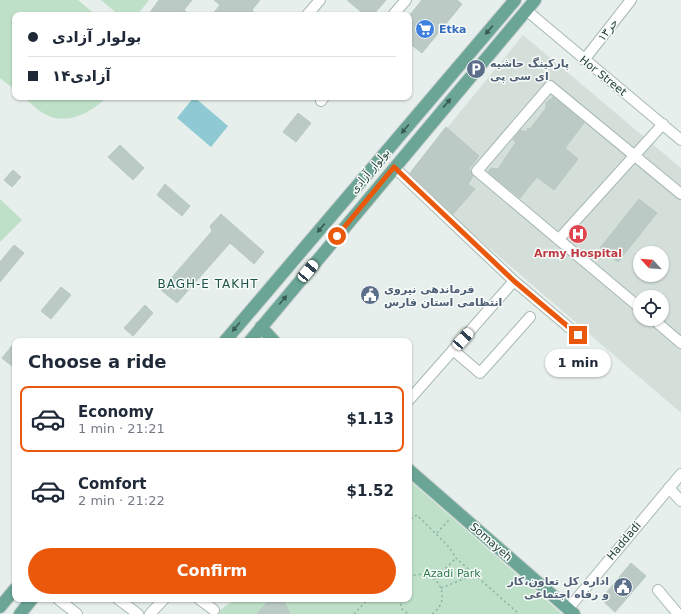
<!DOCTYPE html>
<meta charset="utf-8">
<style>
body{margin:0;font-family:"DejaVu Sans",Cairo,sans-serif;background:#f2f2f3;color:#1f2937;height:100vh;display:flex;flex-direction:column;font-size:15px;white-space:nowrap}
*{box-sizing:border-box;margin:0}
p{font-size:13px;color:#747a83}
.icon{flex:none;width:22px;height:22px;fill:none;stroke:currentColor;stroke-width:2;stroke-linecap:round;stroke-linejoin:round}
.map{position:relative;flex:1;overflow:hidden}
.side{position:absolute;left:12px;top:338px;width:400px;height:264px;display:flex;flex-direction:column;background:#fff;border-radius:8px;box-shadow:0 1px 3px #0004}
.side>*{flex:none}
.top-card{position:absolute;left:12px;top:12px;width:400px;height:88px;border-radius:8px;box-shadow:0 1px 3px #0004;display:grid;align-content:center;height:88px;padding:0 16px;background:#fff}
.needle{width:26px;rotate:296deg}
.buttons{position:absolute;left:633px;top:246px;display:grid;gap:8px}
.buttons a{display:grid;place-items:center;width:36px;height:36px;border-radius:50%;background:#fff;box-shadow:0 1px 3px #0004;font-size:20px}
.end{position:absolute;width:18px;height:18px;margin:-9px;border:5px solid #ea580c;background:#fff;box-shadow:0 0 0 2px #fff}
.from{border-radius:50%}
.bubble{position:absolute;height:28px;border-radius:14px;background:#fff;box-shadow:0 1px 3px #0004;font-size:13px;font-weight:700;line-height:28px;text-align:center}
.car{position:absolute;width:12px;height:24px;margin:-12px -6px;border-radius:5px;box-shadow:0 0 3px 1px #0007;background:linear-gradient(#fff 24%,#345 0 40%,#fff 0 76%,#345 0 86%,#fff 0)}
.top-card b{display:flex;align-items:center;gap:14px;height:38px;font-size:15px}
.top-card b+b{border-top:1px solid #e0e1e3}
.top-card i{width:10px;height:10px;background:#1f2937}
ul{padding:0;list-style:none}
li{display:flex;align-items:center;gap:12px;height:66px;margin:0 8px 6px;padding:0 8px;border:2px solid transparent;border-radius:8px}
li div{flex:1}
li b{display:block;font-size:15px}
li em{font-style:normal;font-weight:700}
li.current{border-color:#ea580c}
li>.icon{width:36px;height:36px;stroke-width:1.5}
h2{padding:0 16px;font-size:18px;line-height:48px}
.cta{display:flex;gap:8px;margin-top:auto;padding:8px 16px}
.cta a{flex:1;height:46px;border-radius:24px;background:#ea580c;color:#fff;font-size:16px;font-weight:700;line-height:46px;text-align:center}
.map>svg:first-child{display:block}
.built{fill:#d4dfda;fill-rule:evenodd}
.green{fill:#bfe0c8}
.water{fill:#8ec9d4}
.building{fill:#bbcac4;stroke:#b8c9c2}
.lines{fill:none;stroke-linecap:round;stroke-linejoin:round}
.minor-casing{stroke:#a8b8b2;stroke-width:12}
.major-casing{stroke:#c2cac8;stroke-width:14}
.path{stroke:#86b3a5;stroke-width:1.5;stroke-dasharray:2 3;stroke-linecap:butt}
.minor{stroke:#fff;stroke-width:10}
.major{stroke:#6aa596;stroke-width:12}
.oneway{fill:#365b51}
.route{stroke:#ea580c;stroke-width:5}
.labels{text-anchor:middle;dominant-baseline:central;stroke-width:3;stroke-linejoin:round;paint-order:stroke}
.shop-label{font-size:11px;font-weight:bold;fill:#366cbe;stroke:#f7fbf9;text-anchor:start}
.street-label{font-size:11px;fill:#24423a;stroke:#f7fbf9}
.service-label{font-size:11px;font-weight:bold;fill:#4e5e75;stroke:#f7fbf9;text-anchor:start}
.health-label{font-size:11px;font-weight:bold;fill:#be3a42;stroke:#f7fbf9}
.park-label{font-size:11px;fill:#2d7a4b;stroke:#f7fbf9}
.neighbourhood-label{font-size:12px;letter-spacing:1px;fill:#1f5548;stroke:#f7fbf9}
</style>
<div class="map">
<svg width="681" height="614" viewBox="0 0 681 614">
<rect width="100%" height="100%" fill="#e6efeb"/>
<path class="built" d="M523,35L681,168V413L407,177ZM640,253H662V275H640ZM640,297H662V319H640Z"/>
<g class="green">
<polygon points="0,0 78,0 96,15 15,15 15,90 0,78"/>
<polygon points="101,0 149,0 137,15 119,15"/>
<path d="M23,97H107C91,113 65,127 43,113C36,109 30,102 23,97Z"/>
<polygon points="0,199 22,220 0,242"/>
<polygon points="409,480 562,614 215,614 235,599 409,599"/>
</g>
<polygon class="water" points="194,97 228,126 211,147 177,118"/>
<g class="building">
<polygon points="159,0 192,0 184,10 190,15 148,15"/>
<polygon points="214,0 260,0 252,10 257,15 212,15 220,5"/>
<polygon points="347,0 386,0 373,15 365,15"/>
<polygon points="422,0 457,0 462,4 422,53 409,43 409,16"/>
<polygon points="553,97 584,123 565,148 578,159 554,190 537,177 520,198 488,172 491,168 498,169 516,142 513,140 521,130 526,132 528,128 530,129 546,108 546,103"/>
<polygon points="298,113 311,123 296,142 283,132"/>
<polygon points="446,127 479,156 469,169 473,176 468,184 475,189 453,214 410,173"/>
<polygon points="120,145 144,168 133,180 108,157"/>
<polygon points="13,170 21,177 12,187 4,180"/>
<polygon points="165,184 190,206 182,216 157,195"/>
<polygon points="639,199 657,213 618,262 600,248"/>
<polygon points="221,214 264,252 254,264 230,243 177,303 161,290 212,231 210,226"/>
<polygon points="14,245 24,253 0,282 0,262"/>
<polygon points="61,287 71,295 51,319 41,311"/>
<polygon points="145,305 153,313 133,336 124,328"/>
<polygon points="15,342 15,362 12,366 2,358"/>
<polygon points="631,563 646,576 615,612 601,599"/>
<polygon points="270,599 283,599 290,614 257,614"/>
</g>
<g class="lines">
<defs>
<g id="minor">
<polyline points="526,10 681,140"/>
<polyline points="307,15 320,0"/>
<polyline points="393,15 406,0"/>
<polyline points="584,60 631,0"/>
<polyline points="321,101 324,97"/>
<polyline points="394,167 514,281 578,335"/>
<polyline points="559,239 663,124"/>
<polyline points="640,308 477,171 550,86 681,194"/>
<polyline points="653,319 681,343"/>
<polyline points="453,350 480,373 530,317"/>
<polyline points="409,400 514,281"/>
<polyline points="669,488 681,501"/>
<polyline points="658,590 678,614"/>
<polyline points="58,599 77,614"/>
<polyline points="118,599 138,614"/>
<polyline points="199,599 214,610"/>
<polyline points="568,609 681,474"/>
<polyline points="150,614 164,599"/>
</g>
<g id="major">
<polyline points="261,327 274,341"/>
<polyline points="225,341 515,0"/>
<polyline points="250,341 535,0"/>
<polyline points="409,470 574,614"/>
<polyline points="0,607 15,589"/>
<polyline points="20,614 32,599"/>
</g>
</defs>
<use href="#minor" class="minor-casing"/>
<use href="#major" class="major-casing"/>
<g class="path">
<polyline points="411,519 417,515 449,547 456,558 519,614"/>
<polyline points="437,533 449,520"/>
<path d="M409,577C436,565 455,598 432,614"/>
<polyline points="435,579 456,558"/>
<polyline points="441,588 474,575"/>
<polyline points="399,599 402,609 408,614"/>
<polyline points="354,614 368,599"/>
</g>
<use href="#minor" class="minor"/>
<use href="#major" class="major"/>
</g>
<defs><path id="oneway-solid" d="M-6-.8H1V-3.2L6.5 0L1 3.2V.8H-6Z"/></defs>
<g class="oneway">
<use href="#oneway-solid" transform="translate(489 30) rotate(130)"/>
<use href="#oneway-solid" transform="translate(447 103) rotate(-50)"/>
<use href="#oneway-solid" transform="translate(405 129) rotate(130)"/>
<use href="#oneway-solid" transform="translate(321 228) rotate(130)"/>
<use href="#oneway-solid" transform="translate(283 300) rotate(-50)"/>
<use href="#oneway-solid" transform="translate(236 327) rotate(130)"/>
</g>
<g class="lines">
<polyline class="route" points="337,236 394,167 514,281 578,335"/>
</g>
<defs>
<symbol id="supermarket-disc" viewBox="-11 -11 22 22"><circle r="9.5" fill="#3f7fe0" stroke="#f7fbf9"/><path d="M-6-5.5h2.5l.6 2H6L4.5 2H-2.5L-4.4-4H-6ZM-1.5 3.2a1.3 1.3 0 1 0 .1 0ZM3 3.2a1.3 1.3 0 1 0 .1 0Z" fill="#fff"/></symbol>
<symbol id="parking-disc" viewBox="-11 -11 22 22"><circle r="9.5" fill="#5c6f8a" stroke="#f7fbf9"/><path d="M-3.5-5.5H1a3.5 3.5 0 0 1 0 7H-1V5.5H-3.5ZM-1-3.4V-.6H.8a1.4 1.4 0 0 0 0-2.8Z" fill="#fff"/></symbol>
<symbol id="hospital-disc" viewBox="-11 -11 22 22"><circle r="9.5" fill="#e0444e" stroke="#f7fbf9"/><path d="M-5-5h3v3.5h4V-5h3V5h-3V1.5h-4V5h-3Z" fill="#fff"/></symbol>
<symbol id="civic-disc" viewBox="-11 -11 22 22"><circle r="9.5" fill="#5c6f8a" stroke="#f7fbf9"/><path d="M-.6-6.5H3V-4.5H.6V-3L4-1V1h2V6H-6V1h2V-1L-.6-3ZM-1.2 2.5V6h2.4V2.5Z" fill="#fff"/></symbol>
</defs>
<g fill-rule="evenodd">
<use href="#supermarket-disc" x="414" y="18" width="22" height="22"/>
<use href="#parking-disc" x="465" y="58" width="22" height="22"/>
<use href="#hospital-disc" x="567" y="223" width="22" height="22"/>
<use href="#civic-disc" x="359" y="284" width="22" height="22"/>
<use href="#civic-disc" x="612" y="576" width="22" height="22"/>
</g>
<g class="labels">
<g class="shop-label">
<text x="439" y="29">Etka</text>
</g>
<g class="street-label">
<text transform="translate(608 30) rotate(-52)">حر۱۳</text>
<text transform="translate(603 76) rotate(39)">Hor Street</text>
<text transform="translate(370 171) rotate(-50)">بولوار آزادی</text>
<text transform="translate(624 541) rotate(-50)">Haddadi</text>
<text transform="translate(491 542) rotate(41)">Somayeh</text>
</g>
<g class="service-label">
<text x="490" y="63">پارکینگ حاشیه<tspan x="490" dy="13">ای سی پی</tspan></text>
<text x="384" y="289">فرماندهی نیروی<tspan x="384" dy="13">انتظامی استان فارس</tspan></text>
<text x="609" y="581" text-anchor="end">اداره کل تعاون،کار<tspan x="609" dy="13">و رفاه اجتماعی</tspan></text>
</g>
<g class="health-label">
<text x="578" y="253">Army Hospital</text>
</g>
<g class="park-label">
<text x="452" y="573">Azadi Park</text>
</g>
<g class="neighbourhood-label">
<text x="208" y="284">BAGH-E TAKHT</text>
</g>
</g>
</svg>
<div class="buttons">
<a><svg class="needle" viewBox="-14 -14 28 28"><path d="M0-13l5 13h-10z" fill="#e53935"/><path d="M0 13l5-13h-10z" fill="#747a83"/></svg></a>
<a><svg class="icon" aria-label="locate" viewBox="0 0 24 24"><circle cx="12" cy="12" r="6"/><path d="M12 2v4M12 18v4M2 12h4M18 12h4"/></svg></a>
</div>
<i class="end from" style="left:337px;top:236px"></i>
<i class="end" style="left:578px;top:335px"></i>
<div class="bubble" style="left:545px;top:349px;width:66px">1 min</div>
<i class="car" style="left:308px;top:271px;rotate:40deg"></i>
<i class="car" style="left:463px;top:339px;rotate:42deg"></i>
<div class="top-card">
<b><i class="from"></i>بولوار آزادی</b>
<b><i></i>آزادی۱۴</b>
</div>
<section class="side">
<h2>Choose a ride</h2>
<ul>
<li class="current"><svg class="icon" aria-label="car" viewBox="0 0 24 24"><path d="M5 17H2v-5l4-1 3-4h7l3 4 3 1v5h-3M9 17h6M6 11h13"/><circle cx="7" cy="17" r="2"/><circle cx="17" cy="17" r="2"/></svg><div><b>Economy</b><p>1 min · 21:21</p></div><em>$1.13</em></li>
<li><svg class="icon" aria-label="car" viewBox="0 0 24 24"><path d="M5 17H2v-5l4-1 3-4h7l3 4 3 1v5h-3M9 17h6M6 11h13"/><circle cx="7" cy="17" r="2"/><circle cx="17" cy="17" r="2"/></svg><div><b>Comfort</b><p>2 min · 21:22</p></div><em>$1.52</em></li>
</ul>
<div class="cta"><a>Confirm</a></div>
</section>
</div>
